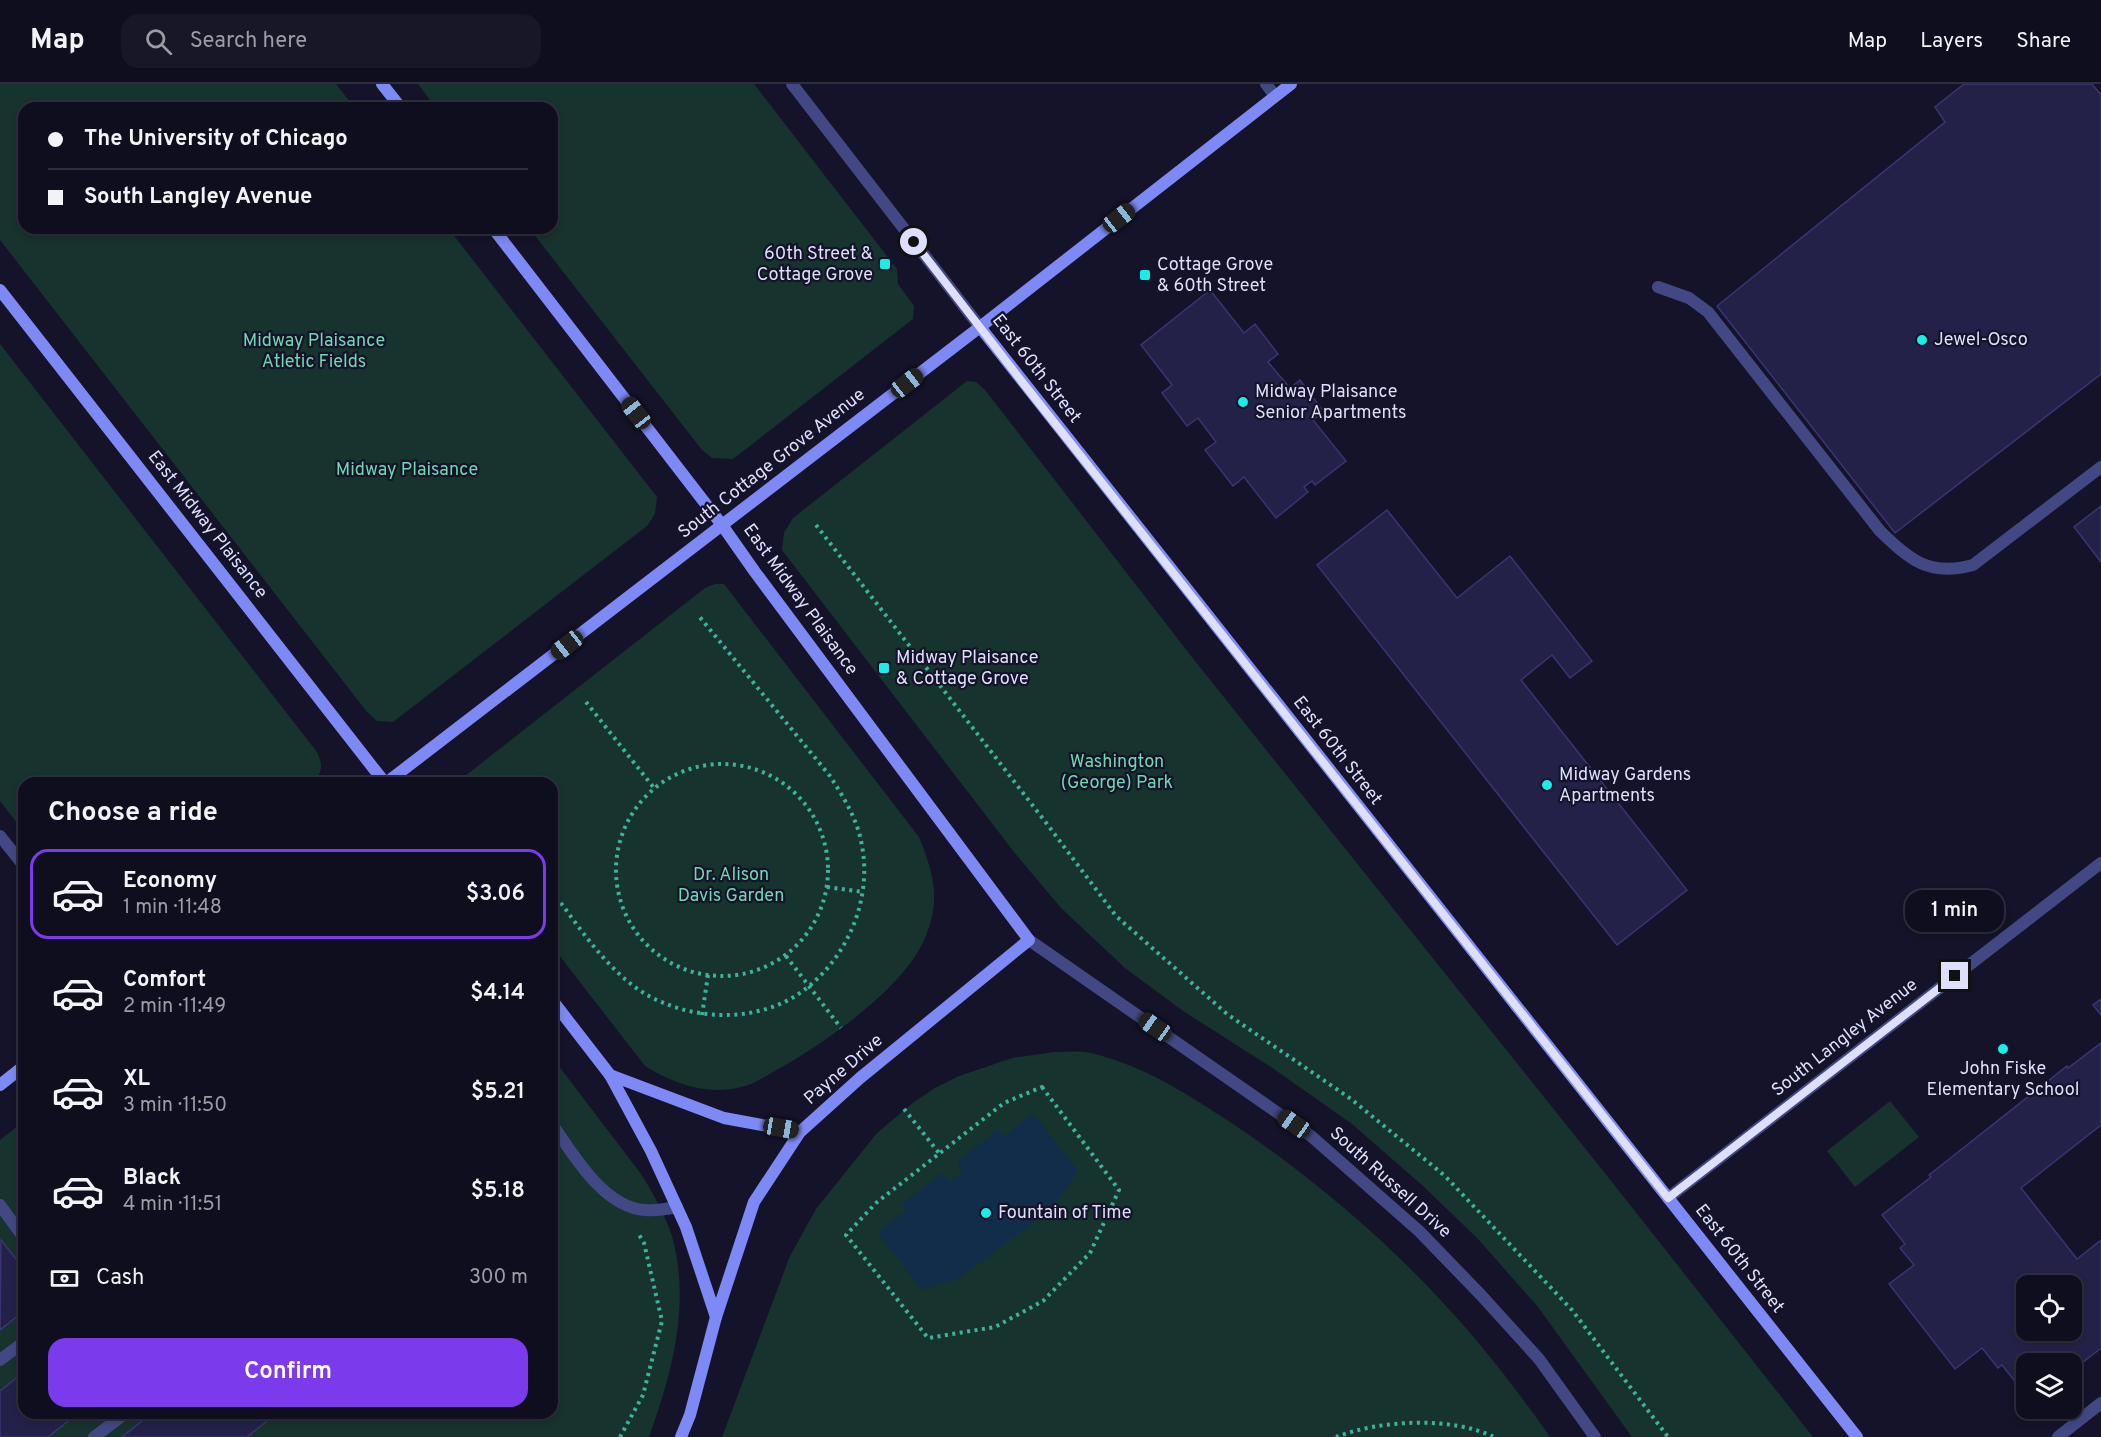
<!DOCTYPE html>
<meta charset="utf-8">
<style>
body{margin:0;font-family:Overpass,sans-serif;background:#181728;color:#f1f3f6;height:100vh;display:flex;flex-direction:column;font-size:22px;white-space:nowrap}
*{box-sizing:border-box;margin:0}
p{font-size:20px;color:#9b9ca4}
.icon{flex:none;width:33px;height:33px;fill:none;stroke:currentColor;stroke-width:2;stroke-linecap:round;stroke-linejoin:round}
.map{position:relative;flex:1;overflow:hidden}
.sheet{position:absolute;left:18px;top:693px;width:540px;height:642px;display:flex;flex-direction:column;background:#0f0e1f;border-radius:18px;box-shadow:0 3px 9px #0003,0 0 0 2px #2f2e3d}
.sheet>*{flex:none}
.guide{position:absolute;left:18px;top:18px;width:540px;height:132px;border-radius:18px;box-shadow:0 3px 9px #0003,0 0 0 2px #2f2e3d;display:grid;align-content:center;height:132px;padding:0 30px;background:#0f0e1f}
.tools{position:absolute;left:2016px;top:1191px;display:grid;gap:12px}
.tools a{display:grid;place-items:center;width:66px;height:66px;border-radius:12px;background:#0f0e1f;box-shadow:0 3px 9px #0003,0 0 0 2px #2f2e3d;font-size:30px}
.end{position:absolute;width:27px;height:27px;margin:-14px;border:8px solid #dedffc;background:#111;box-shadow:0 0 0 3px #111}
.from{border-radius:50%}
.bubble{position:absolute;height:42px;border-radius:18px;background:#0f0e1f;box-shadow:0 3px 9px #0003,0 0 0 2px #2f2e3d;font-size:20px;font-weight:600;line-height:42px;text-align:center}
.car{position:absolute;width:18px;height:36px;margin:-18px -9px;border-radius:8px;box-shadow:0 0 4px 2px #0007;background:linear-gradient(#222 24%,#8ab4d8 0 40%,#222 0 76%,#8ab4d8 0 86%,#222 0)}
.guide b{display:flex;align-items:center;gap:21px;height:57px;font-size:22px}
.guide b+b{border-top:2px solid #2f2e3d}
.guide i{width:15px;height:15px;background:#f1f3f6}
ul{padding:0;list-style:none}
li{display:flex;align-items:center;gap:18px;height:90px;margin:0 12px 9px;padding:0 18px;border:3px solid transparent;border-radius:18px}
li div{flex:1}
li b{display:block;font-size:22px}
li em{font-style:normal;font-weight:600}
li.selected{border-color:#7c3aed}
li>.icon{width:54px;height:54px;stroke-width:1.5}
h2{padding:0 30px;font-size:27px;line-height:72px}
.pay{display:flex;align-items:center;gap:15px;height:66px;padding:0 30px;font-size:22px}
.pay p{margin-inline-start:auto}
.primary-button{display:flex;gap:12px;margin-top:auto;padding:12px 30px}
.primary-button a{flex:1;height:69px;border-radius:18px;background:#7c3aed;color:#fff;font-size:24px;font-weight:600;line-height:69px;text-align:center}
header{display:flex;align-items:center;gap:36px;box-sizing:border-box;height:84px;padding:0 30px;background:#0f0e1f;border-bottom:2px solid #2f2e3d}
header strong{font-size:28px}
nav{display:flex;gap:33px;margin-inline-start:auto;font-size:21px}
.search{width:420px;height:54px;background:#181728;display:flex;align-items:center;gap:15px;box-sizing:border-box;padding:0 21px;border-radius:18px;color:#9b9ca4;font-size:22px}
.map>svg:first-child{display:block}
.green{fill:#17332e}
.water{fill:#122d49}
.building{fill:#242149;stroke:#393573;stroke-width:1.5;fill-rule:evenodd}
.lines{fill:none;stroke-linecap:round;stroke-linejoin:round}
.path{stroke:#3bb39d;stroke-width:4;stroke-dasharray:3 4.5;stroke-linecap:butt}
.lane{stroke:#424884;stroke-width:12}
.street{stroke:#424884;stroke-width:12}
.secondary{stroke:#7d89f4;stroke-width:12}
.route{stroke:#dedffc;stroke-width:8}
.poi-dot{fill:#1aece7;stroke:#141329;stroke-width:2}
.labels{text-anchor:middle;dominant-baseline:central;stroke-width:4.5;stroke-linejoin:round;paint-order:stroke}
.poi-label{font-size:18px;fill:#dedffc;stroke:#141329;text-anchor:start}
.park-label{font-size:18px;fill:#6fd8b0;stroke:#141329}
.street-label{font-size:18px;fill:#dedffc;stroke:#141329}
</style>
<header>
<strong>Map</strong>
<div class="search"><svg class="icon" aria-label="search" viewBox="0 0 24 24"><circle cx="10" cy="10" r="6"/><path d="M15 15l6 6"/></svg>Search here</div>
<nav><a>Map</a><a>Layers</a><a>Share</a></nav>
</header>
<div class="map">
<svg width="2101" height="1353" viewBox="0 0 2101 1353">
<rect width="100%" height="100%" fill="#141329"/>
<g class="green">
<polygon points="0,0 336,0 355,24 24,24 24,144 448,144 657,413 655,430 647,442 393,638 377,637 367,628 0,156"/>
<polygon points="418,0 754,0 897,185 898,200 914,222 913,235 733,375 712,374 702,366 529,144 552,144 552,24 436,24"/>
<path d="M0,260L317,668C323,681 323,687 313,699H24V748L0,717Z"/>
<polygon points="967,297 976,298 985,306 1191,572 1612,1098 1813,1353 1632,1353 1538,1223 1478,1155 1423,1102 1352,1040 1271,983 1183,927 1125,884 1061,824 1014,768 782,466 784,449 793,434"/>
<path d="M715,500H724L919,753C934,790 941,816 925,854C904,905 821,962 773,988C764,993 755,999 745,1002C710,1013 674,1000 645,982L552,862V699H456L705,504Z"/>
<path d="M1054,968C1067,968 1083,966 1095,970C1143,982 1184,1008 1224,1034C1335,1107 1436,1199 1515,1305C1527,1321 1539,1336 1550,1353H722L790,1172L816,1125L877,1049L914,1018L935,1004L959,992L1012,974Z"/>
<path d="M552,973L641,1090C653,1109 665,1131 672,1152C691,1219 672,1290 649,1353H0V1056L24,1037V1329H552Z"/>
<polygon points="1890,1017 1919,1053 1855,1103 1827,1067"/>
</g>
<polygon class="water" points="1033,1029 1078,1087 1053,1123 961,1193 922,1206 878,1149 907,1126 902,1120 942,1089 950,1098 963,1088 957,1078 998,1046 1003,1053"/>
<g class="building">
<polygon points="1964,0 2092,0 2101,11 2101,290 1895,449 1717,222 1945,38 1935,23"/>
<polygon points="1210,206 1244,249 1255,240 1278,270 1268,278 1290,304 1300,296 1324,328 1313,336 1346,377 1315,401 1312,397 1304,403 1308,408 1276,434 1244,393 1233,402 1205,366 1216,358 1198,334 1187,342 1162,309 1172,301 1141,261"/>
<polygon points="2101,422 2101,478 2074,443"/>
<polygon points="1387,426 1457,514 1510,472 1592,577 1570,594 1552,571 1521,596 1687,806 1617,861 1317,481"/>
<polygon points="2101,915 2101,931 2093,921"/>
<path d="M2101,959V1041L2021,1104L2077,1175L2101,1156V1264L2078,1282L2076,1280L2072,1284V1280H2026V1311L2002,1281L1998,1284L1982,1264L1955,1285L1889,1200L1914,1181L1900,1164L1905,1160L1882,1131L1931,1093L1929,1091L2067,982L2068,984ZM2026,1202H2072V1246H2026Z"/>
<polygon points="1,1156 24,1185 24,1227 0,1246"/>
<polygon points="24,1288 24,1329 78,1329 48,1353 0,1353 0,1307"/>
<polygon points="152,1329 277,1329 247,1353 122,1353"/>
</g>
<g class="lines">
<g class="path">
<polyline points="816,441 1047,740 1116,832 1227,930 1351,1015 1445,1092 1572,1226 1668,1353"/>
<polyline points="586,618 654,704"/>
<circle cx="722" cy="786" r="106"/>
<polyline points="827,803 863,808"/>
<path d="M552,807C580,844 607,887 647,911C690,935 748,939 792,914C843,884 873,820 862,762C858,736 844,714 830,692L698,531"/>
<polyline points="786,872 841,944"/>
<polyline points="702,931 708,891"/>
<polygon points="1042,1003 1119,1106 1090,1169 1043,1217 995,1243 928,1254 846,1151 876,1119 1004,1019"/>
<polyline points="904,1025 939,1069"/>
<polyline points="620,1353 643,1311 662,1237 644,1159 638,1149"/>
<path d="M1336,1353C1380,1336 1451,1332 1494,1353"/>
</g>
<g class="lane">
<polyline points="1266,0 1275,12"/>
<path d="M1658,203L1689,214L1708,228L1880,447C1910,476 1929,493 1973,481L2101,383"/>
<polyline points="1029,856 1311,1052 1419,1147 1480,1210 1539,1275 1595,1353"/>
<path d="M552,1040C573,1070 604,1124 645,1126C656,1127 667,1125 677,1123"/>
<polyline points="0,1121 24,1154"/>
<polyline points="0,1276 24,1258"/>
<polyline points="94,1353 126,1329"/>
<polyline points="2058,1353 2101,1319"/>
</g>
<g class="street">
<polyline points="792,0 980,243"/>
<polyline points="0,752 24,782"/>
<polyline points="1668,1114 2101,779"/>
</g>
<g class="secondary">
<polyline points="382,0 401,24"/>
<polyline points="493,144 722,441 755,488 1029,856 860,994 800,1048 754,1118 716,1233 690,1331 681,1353"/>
<polyline points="0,206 385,699"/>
<polyline points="980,243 1857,1353"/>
<polyline points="386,699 980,243 1291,0"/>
<polyline points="552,916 610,991 651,1067 686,1143 716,1233"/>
<polyline points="610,991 724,1034 800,1048"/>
<polyline points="0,1001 24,982"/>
</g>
</g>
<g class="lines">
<polyline class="route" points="914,158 1023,299 1668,1114 1955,892"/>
</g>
<g class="poi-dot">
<rect x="879" y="174" width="12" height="12" rx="3"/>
<rect x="1139" y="185" width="12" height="12" rx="3"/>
<circle cx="1922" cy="256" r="6"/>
<circle cx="1243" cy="318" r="6"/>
<rect x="878" y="578" width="12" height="12" rx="3"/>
<circle cx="1547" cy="701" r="6"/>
<circle cx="2003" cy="965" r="6"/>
<circle cx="986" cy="1129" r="6"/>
</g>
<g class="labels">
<g class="poi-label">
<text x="873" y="170" text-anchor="end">60th Street &amp;<tspan x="873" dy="21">Cottage Grove</tspan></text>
<text x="1157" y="181">Cottage Grove<tspan x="1157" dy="21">&amp; 60th Street</tspan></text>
<text x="1934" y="256">Jewel-Osco</text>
<text x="1255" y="308">Midway Plaisance<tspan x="1255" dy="21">Senior Apartments</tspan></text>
<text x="896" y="574">Midway Plaisance<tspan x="896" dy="21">&amp; Cottage Grove</tspan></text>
<text x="1559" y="691">Midway Gardens<tspan x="1559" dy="21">Apartments</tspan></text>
<text x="2003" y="985" text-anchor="middle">John Fiske<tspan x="2003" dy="21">Elementary School</tspan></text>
<text x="998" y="1129">Fountain of Time</text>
</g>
<g class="park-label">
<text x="314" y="257">Midway Plaisance<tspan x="314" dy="21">Atletic Fields</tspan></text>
<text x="407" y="386">Midway Plaisance</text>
<text x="1117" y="678">Washington<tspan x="1117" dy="21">(George) Park</tspan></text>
<text x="731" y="791">Dr. Alison<tspan x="731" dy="21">Davis Garden</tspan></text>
</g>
<g class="street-label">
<text transform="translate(1036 285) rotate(52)">East 60th Street</text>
<text transform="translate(772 380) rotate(-38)">South Cottage Grove Avenue</text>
<text transform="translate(207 441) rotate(52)">East Midway Plaisance</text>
<text transform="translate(800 516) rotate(54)">East Midway Plaisance</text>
<text transform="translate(1337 667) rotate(52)">East 60th Street</text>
<text transform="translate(1845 954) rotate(-38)">South Langley Avenue</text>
<text transform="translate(844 986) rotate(-41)">Payne Drive</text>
<text transform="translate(1390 1099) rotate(42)">South Russell Drive</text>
<text transform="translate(1739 1175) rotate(52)">East 60th Street</text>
</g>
</g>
</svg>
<div class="tools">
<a><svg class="icon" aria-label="locate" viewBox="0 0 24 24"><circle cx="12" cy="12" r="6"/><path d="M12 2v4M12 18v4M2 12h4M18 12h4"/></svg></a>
<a><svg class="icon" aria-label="layers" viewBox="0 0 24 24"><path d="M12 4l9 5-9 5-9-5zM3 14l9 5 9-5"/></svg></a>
</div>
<i class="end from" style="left:914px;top:158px"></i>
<i class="end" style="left:1955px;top:892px"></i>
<div class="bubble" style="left:1905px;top:806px;width:99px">1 min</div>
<i class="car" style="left:1119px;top:134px;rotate:52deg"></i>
<i class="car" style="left:907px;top:299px;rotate:52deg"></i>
<i class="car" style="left:636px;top:329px;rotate:322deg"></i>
<i class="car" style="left:567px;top:561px;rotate:232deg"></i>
<i class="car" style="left:1155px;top:943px;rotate:305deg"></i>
<i class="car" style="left:1294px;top:1040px;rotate:305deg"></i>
<i class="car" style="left:781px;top:1044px;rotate:100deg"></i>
<div class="guide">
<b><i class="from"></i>The University of Chicago</b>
<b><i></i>South Langley Avenue</b>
</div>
<section class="sheet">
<h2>Choose a ride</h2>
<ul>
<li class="selected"><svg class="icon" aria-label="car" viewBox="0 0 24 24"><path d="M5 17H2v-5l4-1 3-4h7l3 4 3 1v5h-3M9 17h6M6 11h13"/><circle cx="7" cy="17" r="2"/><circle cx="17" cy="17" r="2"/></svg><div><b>Economy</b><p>1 min · 11:48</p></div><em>$3.06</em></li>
<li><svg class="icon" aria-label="car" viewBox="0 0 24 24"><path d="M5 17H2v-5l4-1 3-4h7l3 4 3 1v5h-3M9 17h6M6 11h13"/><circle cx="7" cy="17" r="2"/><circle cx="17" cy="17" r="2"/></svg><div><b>Comfort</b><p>2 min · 11:49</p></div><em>$4.14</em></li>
<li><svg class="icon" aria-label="car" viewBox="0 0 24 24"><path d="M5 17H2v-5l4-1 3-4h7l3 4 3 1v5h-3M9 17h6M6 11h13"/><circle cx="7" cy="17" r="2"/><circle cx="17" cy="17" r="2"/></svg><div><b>XL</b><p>3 min · 11:50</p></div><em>$5.21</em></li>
<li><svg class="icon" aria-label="car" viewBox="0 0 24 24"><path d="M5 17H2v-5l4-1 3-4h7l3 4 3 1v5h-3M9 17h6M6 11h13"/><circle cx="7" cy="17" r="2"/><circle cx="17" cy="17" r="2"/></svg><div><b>Black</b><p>4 min · 11:51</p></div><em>$5.18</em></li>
</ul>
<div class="pay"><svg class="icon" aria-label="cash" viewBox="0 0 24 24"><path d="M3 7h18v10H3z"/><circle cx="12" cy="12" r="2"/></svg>Cash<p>300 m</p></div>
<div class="primary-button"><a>Confirm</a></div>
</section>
</div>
